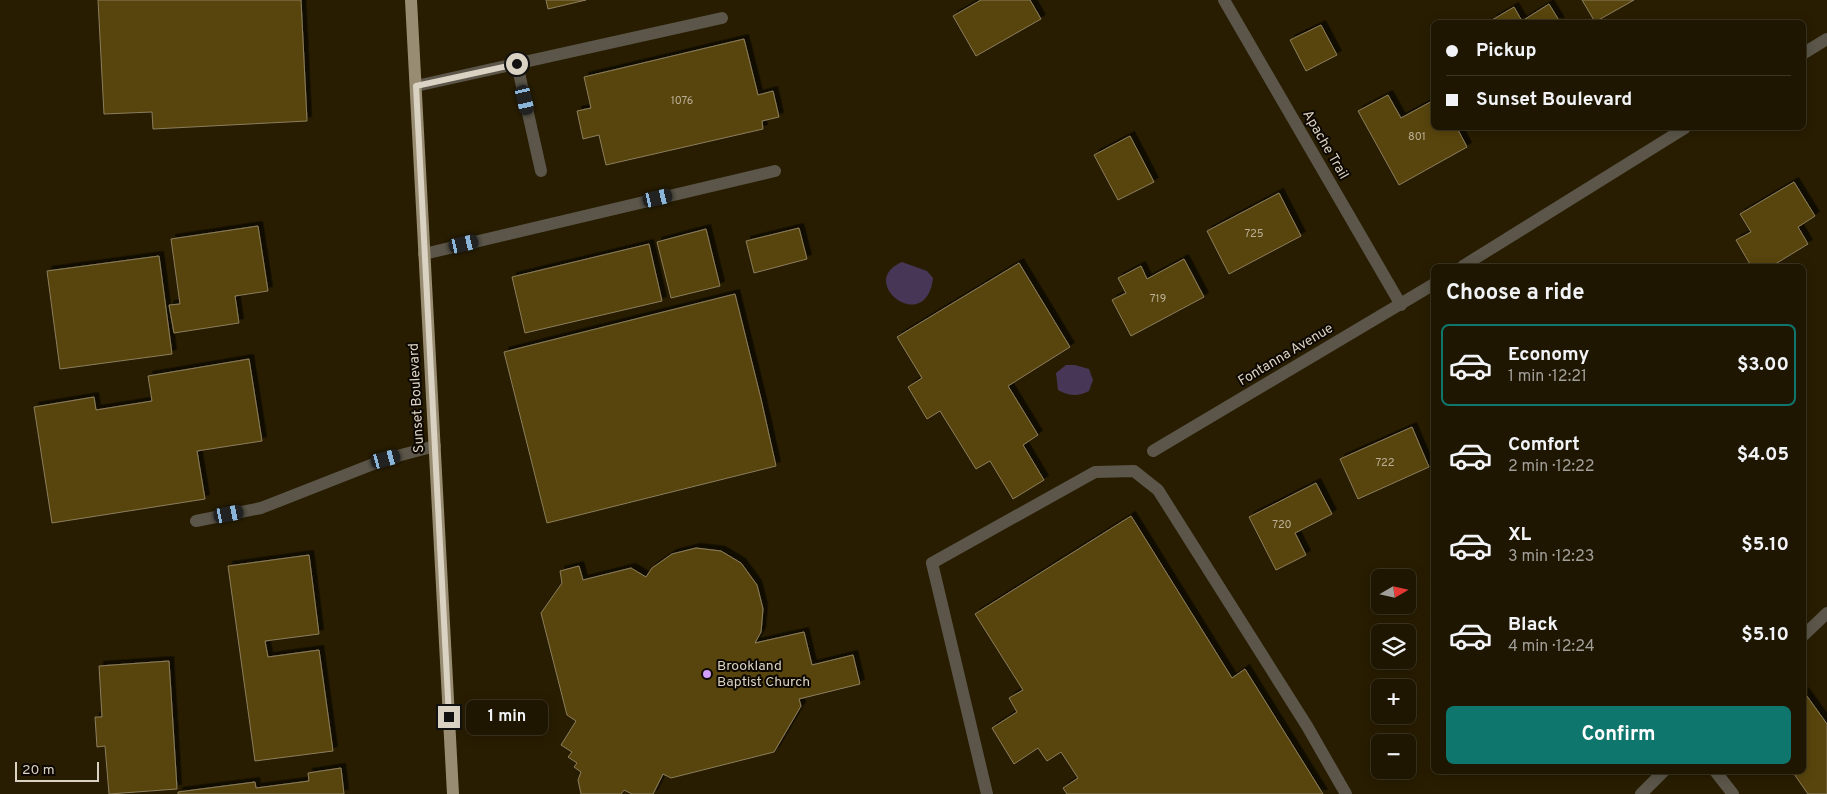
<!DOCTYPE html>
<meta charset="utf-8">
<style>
body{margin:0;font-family:Overpass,sans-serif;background:#2b230f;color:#f1f3f6;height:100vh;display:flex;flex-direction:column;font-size:19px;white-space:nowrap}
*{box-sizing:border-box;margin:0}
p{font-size:16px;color:#a19f99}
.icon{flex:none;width:28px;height:28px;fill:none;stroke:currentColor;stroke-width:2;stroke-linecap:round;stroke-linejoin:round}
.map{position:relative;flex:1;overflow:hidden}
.panel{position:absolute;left:1431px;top:264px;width:375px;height:510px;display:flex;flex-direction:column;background:#1e1600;border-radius:8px;box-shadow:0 2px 12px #0003,0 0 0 1px #3c3522}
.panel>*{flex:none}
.hud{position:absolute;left:1431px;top:20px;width:375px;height:110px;border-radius:8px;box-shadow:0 2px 12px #0003,0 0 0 1px #3c3522;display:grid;align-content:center;height:110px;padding:0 15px;background:#1e1600}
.needle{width:32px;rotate:81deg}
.buttons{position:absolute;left:1371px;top:569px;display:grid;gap:10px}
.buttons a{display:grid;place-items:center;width:45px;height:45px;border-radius:8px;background:#1e1600;box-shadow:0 2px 12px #0003,0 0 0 1px #3c3522;font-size:25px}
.scale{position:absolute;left:15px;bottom:12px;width:84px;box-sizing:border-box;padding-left:5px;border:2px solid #dad2c2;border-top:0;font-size:14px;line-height:18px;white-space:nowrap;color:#dad2c2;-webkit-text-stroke:4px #0d0801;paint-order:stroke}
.end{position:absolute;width:22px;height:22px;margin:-11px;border:6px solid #dad2c2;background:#111;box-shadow:0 0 0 2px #111}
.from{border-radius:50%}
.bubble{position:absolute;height:35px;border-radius:8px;background:#1e1600;box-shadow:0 2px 12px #0003,0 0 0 1px #3c3522;font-size:16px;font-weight:700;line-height:35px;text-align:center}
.car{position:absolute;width:15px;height:30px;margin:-15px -8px;border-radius:6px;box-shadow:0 0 4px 1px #0007;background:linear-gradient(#222 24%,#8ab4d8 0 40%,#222 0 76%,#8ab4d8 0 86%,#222 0)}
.hud b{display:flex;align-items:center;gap:18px;height:48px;font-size:19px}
.hud b+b{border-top:1px solid #3c3522}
.hud i{width:12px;height:12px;background:#f1f3f6}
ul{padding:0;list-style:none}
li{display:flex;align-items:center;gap:15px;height:82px;margin:0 10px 8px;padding:0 5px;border:2px solid transparent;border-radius:8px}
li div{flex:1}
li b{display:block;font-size:19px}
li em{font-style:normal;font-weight:700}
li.active{border-color:#0f766e}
li>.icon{width:45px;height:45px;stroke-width:1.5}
h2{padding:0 15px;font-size:22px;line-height:60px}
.button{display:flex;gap:10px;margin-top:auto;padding:10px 15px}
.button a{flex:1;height:58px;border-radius:8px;background:#0f766e;color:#fff;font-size:20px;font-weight:700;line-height:58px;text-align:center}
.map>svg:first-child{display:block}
.green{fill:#473656}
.building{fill:#59450c;stroke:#8b7e5e;filter:url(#shadow)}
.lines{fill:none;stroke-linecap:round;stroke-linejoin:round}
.service{stroke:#5b5649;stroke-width:12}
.minor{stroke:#5b5649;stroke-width:12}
.primary{stroke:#988d72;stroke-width:12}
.route{stroke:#dad2c2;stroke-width:6}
.poi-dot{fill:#d19dfe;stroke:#0d0801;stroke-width:2}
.labels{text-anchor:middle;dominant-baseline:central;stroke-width:4;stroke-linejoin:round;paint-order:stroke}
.number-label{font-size:11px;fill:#baaf94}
.street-label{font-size:14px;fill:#dad2c2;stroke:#0d0801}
.poi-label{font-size:14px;fill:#dad2c2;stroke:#0d0801;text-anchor:start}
</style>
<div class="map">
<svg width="1827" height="794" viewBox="0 0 1827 794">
<defs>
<filter id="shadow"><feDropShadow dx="4.5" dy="-4.5" stdDeviation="0" flood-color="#0009"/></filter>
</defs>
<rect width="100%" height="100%" fill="#281d00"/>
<g class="green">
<path d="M902,262L927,271L933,278C926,337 855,282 902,262Z"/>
<path d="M1066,365H1075L1089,369L1093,380L1089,391C1078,397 1069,396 1058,390L1056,373Z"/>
</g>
<g class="building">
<polygon points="98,0 301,0 307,121 153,129 152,112 104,114"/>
<polygon points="546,0 586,0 548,9"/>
<polygon points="981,0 1030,0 1041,19 976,56 953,16"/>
<polygon points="1582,0 1634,0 1595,22"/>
<polygon points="1549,4 1560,22 1494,22 1492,20 1514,7 1522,21"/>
<polygon points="1321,25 1337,55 1306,71 1290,40"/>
<polygon points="744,39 758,95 773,91 779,117 762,121 763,129 606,165 599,135 583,139 577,111 591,108 584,77"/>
<polygon points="1388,95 1401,118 1434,100 1434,128 1457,128 1467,147 1399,185 1358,111"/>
<polygon points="1130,136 1154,182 1118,200 1094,155"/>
<polygon points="1794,182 1815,216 1798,227 1808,244 1772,266 1751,266 1736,240 1751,232 1740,214"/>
<polygon points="1279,193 1301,236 1229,274 1207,231"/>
<polygon points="258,226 268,291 235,296 239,323 174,333 169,305 180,304 171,239"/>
<polygon points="799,228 807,259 754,273 746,241"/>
<polygon points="706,229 720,286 671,298 657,242"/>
<polygon points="649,244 662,301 525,333 512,277"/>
<polygon points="159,256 172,354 60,369 47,271"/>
<polygon points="1184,259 1204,297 1131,336 1112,300 1126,293 1118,278 1141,266 1147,279"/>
<polygon points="1019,263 1070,347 1008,386 1038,435 1023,445 1044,480 1013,499 990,461 976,469 940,411 927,419 908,387 922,378 897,337"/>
<polygon points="735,294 761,399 776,466 547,523 504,352"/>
<polygon points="249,359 262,441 197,451 205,499 52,523 34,407 94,397 96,410 152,401 148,376"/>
<polygon points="1412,427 1429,467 1358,499 1340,459"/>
<polygon points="1316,483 1332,514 1295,533 1306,555 1276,570 1249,517"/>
<polygon points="1131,516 1232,678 1245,669 1323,794 1067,794 1063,788 1078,778 1061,752 1047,761 1038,748 1014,764 992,728 1017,712 1009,698 1023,690 975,614"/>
<polygon points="696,548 721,551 741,563 757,585 763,609 761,632 755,643 804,632 812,665 853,655 860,684 799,699 801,706 774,752 671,778 663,774 653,794 632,794 624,790 621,794 581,794 578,780 581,772 574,767 577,763 568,757 572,752 561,745 576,721 567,715 541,613 562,583 560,571 579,566 583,580 631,568 646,577 652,568 672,554"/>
<polygon points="309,555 319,634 265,641 268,657 319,650 333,751 255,761 228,566"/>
<polygon points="169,661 177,789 109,794 105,746 97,747 95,717 102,717 99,666"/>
<polygon points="1804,692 1827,724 1827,794 1808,794 1792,771 1804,771"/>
<polygon points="341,768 344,794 178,794 178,792 255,782 256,788 309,781 308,773"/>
</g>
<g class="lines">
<g class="service">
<polyline points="517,64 541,171"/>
<polyline points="416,86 722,18"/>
<polyline points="424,254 775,171"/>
<polyline points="196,521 261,508 386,459 435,446"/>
<polyline points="1715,771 1733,794"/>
<polyline points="987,794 932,563 1095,472 1134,471 1158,490 1307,726 1346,794"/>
</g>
<g class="minor">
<polyline points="1224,0 1401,305"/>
<polyline points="1804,53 1827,39"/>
<polyline points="1463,266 1685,128"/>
<polyline points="1153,451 1434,284"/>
<polyline points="1804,635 1827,613"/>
<polyline points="1641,794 1664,771"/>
</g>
<polyline class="primary" points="411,0 453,794"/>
</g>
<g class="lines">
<polyline class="route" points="449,717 416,86 517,64"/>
</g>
<circle class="poi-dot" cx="707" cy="674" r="5"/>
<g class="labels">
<g class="number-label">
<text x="682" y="101">1076</text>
<text x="1417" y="137">801</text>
<text x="1254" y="234">725</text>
<text x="1158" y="299">719</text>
<text x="1385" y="463">722</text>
<text x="1282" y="525">720</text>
</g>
<g class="street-label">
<text transform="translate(1325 145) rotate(60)">Apache Trail</text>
<text transform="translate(1286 355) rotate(-31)">Fontanna Avenue</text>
<text transform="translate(417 398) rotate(-93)">Sunset Boulevard</text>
</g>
<g class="poi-label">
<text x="717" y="666">Brookland<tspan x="717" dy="16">Baptist Church</tspan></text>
</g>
</g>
</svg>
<div class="buttons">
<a><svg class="needle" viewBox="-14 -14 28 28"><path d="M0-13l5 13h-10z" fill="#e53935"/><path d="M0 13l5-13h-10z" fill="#a19f99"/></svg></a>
<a><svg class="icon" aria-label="layers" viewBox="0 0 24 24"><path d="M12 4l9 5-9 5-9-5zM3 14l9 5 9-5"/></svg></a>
<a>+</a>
<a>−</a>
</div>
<div class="scale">20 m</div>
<i class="end from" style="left:517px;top:64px"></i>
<i class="end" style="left:449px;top:717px"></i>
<div class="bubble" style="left:466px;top:700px;width:82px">1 min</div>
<i class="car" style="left:525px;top:100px;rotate:167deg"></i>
<i class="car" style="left:658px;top:198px;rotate:77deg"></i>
<i class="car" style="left:464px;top:244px;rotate:77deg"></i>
<i class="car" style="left:386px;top:459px;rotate:75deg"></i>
<i class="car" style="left:229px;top:514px;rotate:79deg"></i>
<div class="hud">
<b><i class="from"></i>Pickup</b>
<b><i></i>Sunset Boulevard</b>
</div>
<section class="panel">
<h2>Choose a ride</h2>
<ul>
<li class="active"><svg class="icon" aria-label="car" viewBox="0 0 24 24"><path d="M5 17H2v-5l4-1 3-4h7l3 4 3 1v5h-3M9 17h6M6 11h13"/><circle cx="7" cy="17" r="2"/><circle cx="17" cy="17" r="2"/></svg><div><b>Economy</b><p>1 min · 12:21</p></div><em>$3.00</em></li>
<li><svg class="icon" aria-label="car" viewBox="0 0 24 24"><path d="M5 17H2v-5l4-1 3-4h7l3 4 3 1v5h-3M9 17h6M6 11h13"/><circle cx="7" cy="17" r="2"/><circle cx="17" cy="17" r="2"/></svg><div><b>Comfort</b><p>2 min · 12:22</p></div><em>$4.05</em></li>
<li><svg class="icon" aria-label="car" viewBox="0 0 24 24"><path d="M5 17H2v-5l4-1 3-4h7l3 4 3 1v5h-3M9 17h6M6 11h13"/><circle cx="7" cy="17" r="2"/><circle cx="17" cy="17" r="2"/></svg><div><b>XL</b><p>3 min · 12:23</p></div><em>$5.10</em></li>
<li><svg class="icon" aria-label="car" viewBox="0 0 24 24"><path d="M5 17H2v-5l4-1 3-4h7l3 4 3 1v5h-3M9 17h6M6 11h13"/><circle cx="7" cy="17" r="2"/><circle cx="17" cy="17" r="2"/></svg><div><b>Black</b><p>4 min · 12:24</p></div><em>$5.10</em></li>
</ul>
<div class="button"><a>Confirm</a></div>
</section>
</div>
